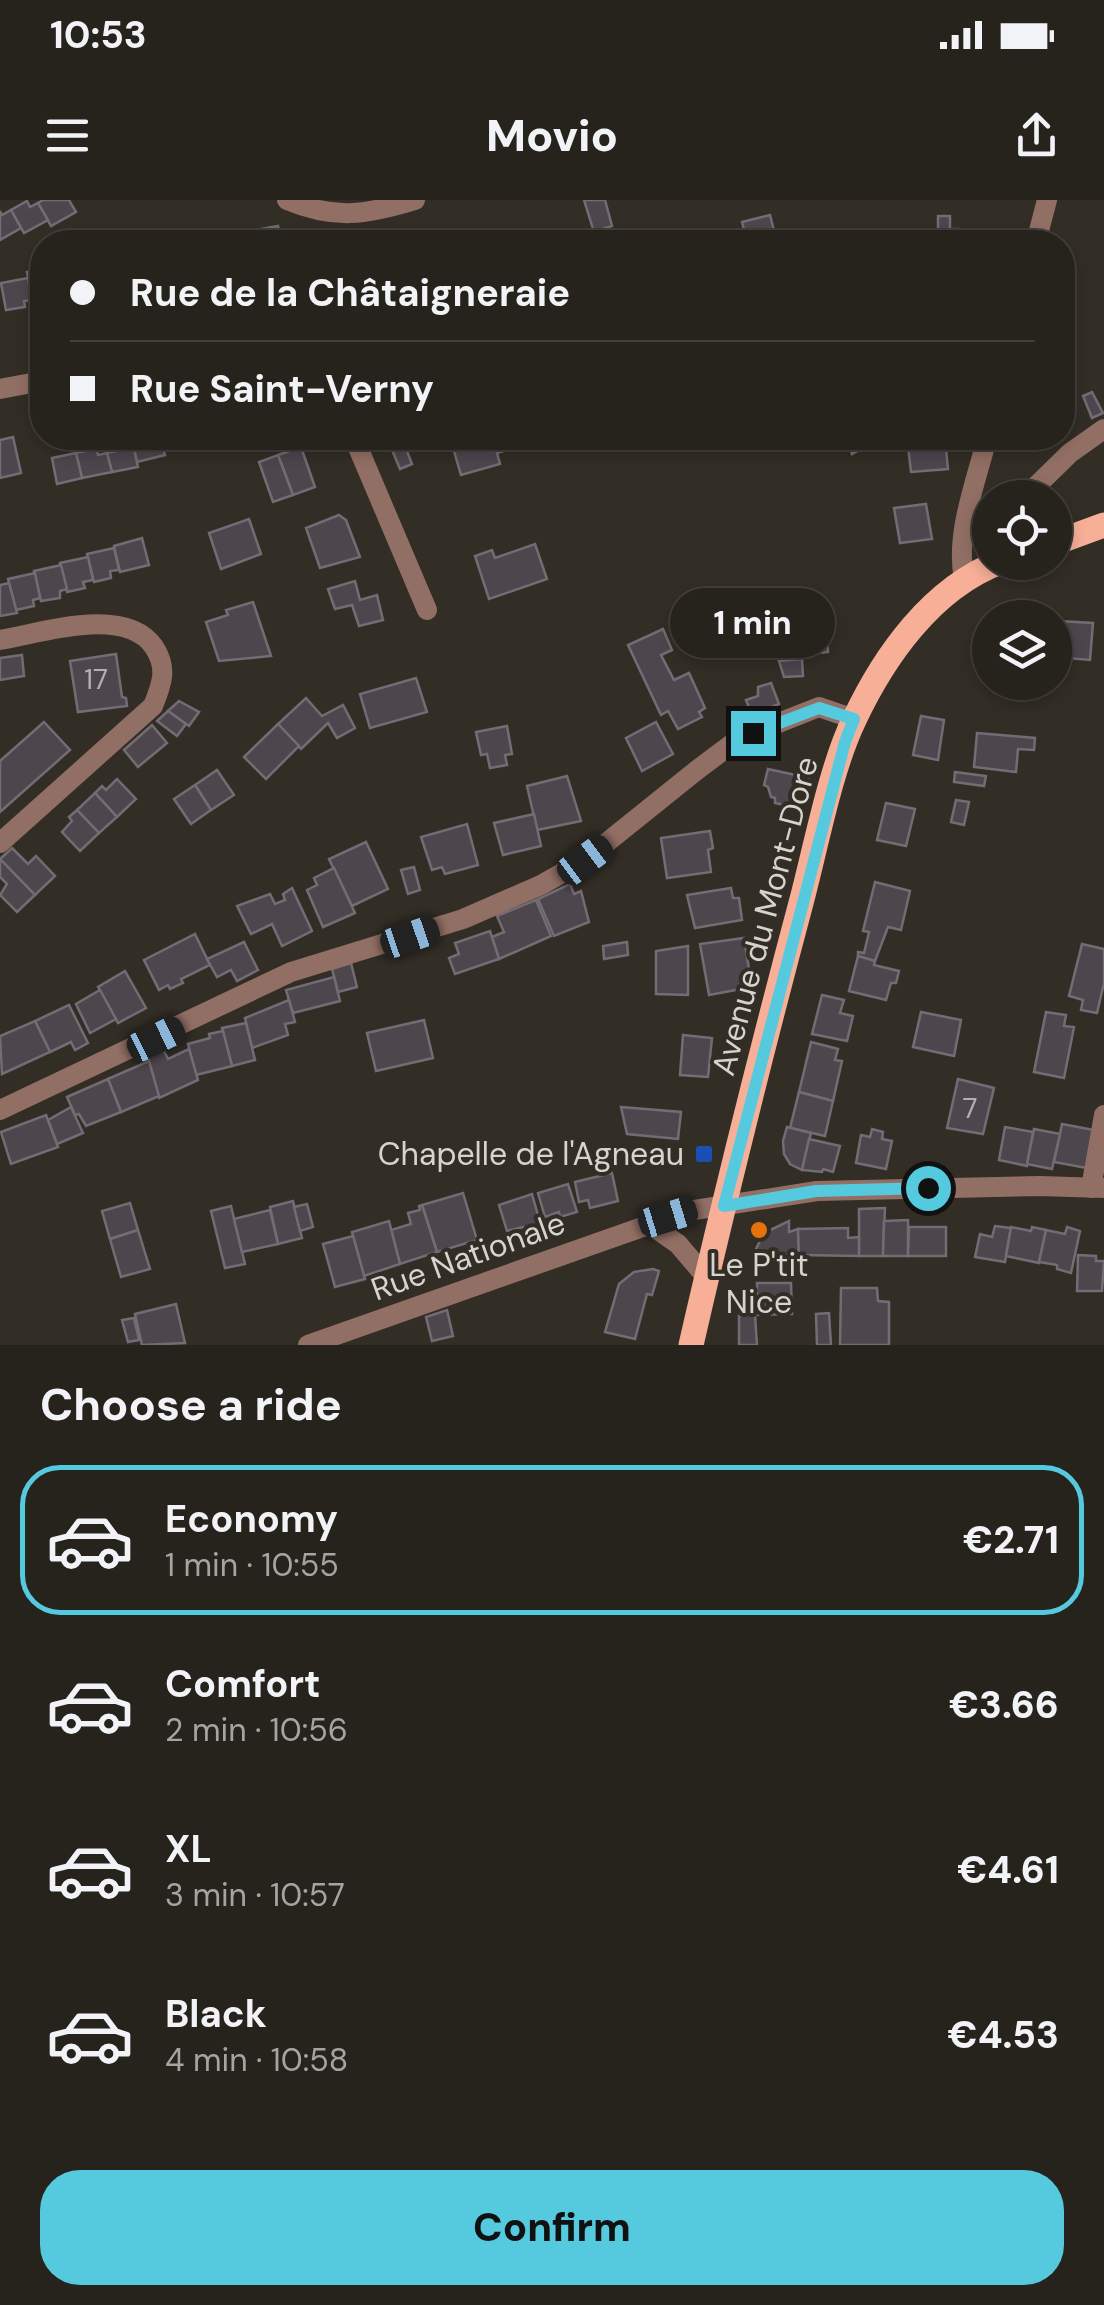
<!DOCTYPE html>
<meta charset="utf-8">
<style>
body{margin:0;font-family:"DM Sans",sans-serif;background:#322f29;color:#f1f3f6;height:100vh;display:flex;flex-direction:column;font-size:38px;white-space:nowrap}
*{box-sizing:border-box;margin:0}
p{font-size:32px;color:#a4a4a3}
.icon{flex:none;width:55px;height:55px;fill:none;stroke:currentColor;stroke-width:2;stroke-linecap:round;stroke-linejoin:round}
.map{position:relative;height:1145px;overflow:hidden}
.sheet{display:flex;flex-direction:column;background:#26221c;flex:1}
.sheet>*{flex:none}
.guide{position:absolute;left:30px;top:30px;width:1045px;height:220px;border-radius:40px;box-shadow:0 5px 15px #0003,0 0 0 2px #423f3b;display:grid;align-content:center;height:220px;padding:0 40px;background:#26221c}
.controls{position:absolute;left:972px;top:280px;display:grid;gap:20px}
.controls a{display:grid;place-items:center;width:100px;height:100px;border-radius:50%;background:#26221c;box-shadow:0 5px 15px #0003,0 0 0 2px #423f3b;font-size:50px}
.end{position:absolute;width:45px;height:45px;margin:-22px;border:12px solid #55cadf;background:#111;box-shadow:0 0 0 5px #111}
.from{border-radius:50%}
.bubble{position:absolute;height:70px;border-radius:35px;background:#26221c;box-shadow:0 5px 15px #0003,0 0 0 2px #423f3b;font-size:32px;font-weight:800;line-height:70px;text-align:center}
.car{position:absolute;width:30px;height:60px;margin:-30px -15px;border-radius:12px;box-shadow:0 0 8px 2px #0007;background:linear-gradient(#222 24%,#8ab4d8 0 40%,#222 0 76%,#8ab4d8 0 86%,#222 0)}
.guide b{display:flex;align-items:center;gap:35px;height:95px;font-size:38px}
.guide b+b{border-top:2px solid #423f3b}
.guide i{width:25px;height:25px;background:#f1f3f6}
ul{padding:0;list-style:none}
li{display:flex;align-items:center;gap:30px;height:150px;margin:0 20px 15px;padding:0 20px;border:5px solid transparent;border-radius:40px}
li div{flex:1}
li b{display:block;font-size:38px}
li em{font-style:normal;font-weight:800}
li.on{border-color:#55cadf}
li>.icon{width:90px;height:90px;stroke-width:1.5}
h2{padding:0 40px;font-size:45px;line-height:120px}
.action{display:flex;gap:20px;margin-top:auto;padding:20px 40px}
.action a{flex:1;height:115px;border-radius:40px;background:#55cadf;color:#111;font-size:40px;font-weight:800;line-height:115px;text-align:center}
.status{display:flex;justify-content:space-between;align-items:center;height:70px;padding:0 50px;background:#26221c;direction:ltr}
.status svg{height:28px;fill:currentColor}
header{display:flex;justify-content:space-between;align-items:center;height:130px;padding:0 40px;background:#26221c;font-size:45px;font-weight:800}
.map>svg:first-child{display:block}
.building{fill:#4d464d;stroke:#736c74;stroke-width:2.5}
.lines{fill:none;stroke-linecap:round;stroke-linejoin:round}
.street{stroke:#926f64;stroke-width:20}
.primary{stroke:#f7af98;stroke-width:25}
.route{stroke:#55cadf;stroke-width:12}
.transit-dot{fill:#1a4fb4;stroke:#322d25;stroke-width:4}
.food-dot{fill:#e8710a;stroke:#322d25;stroke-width:4}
.labels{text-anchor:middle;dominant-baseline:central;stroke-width:8;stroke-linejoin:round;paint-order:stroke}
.number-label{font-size:28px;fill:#b4b0ae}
.street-label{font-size:32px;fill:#d7d3ce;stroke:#322d25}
.poi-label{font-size:32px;fill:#d7d3ce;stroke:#322d25;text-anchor:end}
</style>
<div class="status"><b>10:53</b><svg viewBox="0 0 49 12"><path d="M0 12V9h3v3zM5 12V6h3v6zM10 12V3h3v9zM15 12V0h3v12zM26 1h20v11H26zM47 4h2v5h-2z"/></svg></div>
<header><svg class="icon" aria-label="menu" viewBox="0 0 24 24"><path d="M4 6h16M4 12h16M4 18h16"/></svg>Movio<svg class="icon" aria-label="share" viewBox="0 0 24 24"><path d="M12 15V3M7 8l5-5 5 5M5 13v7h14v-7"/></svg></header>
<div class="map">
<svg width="1104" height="1145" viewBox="0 0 1104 1145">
<rect width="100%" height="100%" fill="#322d25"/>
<g class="building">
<polygon points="43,0 69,0 76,12 51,26 38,3"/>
<polygon points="584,0 605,0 612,26 594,32"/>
<polygon points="27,1 30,7 38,3 48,20 24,33 11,10"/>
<polygon points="11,10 21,28 0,40 0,11 2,15"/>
<polygon points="770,15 777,42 747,42 742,22"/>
<polygon points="938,16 950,16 950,29 958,29 958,36 969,36 969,42 925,42 926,38 938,37"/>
<polygon points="278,26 281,42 252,42 250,31"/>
<polygon points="42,70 42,98 32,100 27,72"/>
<polygon points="28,78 32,100 24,101 25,107 6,110 1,83"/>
<polygon points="1092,192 1103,213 1092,218 1083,196"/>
<polygon points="13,237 21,273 0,278 0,240"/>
<polygon points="139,238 160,238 165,255 137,262 132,241"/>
<polygon points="387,238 412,238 414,243 405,246 412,264 400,269"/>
<polygon points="463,238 507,238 510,249 497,253 500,264 461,275 451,241"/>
<polygon points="848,238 880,238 852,254"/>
<polygon points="907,238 945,238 948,269 911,272"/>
<polygon points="132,241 138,267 112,272 107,253 116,251 115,244"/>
<polygon points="301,247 315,287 293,295 278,255"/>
<polygon points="96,249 98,255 107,253 112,272 82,278 76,253"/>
<polygon points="76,253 82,278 57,284 52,258"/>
<polygon points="278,255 293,295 273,302 259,262"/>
<polygon points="926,304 932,339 900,343 894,308"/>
<polygon points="339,315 346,320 360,357 320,368 306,328"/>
<polygon points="249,319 261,354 221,369 209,333"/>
<polygon points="142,338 149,365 120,372 114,346"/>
<polygon points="535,344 547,379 489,399 475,356 492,350 495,358"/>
<polygon points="114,348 119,370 110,371 111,378 94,382 87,354"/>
<polygon points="88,357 93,380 83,382 85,388 67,392 60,363"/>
<polygon points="61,365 67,389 60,391 60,398 41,401 34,371"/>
<polygon points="35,373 40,398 33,400 34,406 16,410 8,379"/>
<polygon points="355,381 360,400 377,395 383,420 359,426 352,405 335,409 328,389"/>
<polygon points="9,383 17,413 0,416 0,385"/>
<polygon points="253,402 271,456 219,461 206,422 228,415 226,410"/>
<polygon points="825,408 828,452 795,456 792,411"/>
<polygon points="1059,421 1093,423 1090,460 1056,457"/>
<polygon points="663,429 672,450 661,455 674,480 689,473 705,508 699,512 702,517 678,529 668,511 661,515 628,445"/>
<polygon points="116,454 122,497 126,498 127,506 78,512 70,461"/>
<polygon points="22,455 24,476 0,480 0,458"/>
<polygon points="802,459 803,476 784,477 779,461"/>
<polygon points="416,478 427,512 370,528 360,494"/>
<polygon points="771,483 779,504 752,515 746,500 758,496 758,487"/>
<polygon points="306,498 322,516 343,505 355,528 337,538 328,523 301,549 278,524"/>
<polygon points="179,501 199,512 189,526 168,511"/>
<polygon points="168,511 186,524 177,536 157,521"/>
<polygon points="921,516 944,520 938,560 913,555"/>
<polygon points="44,522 70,550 0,612 0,561"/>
<polygon points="656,522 673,554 642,571 626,538"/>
<polygon points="278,524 299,546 266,579 244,557"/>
<polygon points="152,525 167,543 138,567 124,550"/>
<polygon points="507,526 512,554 505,555 507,565 490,568 487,554 481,555 476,532"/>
<polygon points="977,533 1035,538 1034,550 1018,549 1016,572 974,567"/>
<polygon points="768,569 809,578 805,593 796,591 793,607 775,603 775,598 771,597 768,587 764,585"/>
<polygon points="217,570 234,595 211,610 195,585"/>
<polygon points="955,572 986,576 984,586 954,582"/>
<polygon points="567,576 581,621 537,630 527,586"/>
<polygon points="117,579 136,599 117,617 95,593 102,586 106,590"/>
<polygon points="195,585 211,610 191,624 174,599"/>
<polygon points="95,593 117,617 99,633 77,610"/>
<polygon points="956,600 969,602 964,625 951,622"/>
<polygon points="886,603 915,609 906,646 877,640"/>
<polygon points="77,610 99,633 80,651 62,632 72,621 69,617"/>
<polygon points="534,614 541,646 503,655 494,623"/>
<polygon points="467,624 478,665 445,674 442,667 432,670 421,637"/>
<polygon points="710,631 713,648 708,650 711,672 667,678 661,638"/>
<polygon points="366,642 388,689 352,706 329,659"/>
<polygon points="12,648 28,664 36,656 55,676 35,695 0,659"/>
<polygon points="0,659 35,695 17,712 0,695 7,684 0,677"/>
<polygon points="414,667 420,690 408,694 401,670"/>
<polygon points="334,668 355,713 323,727 307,690 317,685 314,678"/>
<polygon points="875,682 910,691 901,730 888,727 875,761 858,756 858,752 864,753 869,732 863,731"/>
<polygon points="570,684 574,694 581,691 589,722 554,736 538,699"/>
<polygon points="292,688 312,731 282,746 272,724 251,734 237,706 270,694 275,704 285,700 283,694"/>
<polygon points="731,688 733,698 739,698 742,720 695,728 687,695"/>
<polygon points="536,700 551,736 499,759 492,737 504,732 497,716"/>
<polygon points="490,731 499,759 455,774 449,758 459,754 455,743"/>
<polygon points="195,734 210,765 181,779 183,783 170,789 168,785 159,790 144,760"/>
<polygon points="744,738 752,787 709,795 700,744"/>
<polygon points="244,742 258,770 237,781 231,770 217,777 207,759"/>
<polygon points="627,742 628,755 604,759 603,746"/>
<polygon points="1082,744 1104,749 1104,783 1097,813 1081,810 1083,800 1069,796"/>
<polygon points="688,746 688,795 656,794 656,751"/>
<polygon points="858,756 875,761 874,765 899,771 896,783 891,783 886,800 849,791"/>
<polygon points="351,763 357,787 338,792 332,769"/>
<polygon points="125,771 146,808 118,823 98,787"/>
<polygon points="334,777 340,801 293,813 286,790"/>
<polygon points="100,790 116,819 90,833 76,804"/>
<polygon points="822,795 844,800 840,813 853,816 847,841 812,834"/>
<polygon points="289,800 295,822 285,824 288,835 252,848 245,818"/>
<polygon points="69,805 88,843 75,850 71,842 50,852 35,821"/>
<polygon points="921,812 961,820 954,856 913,847"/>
<polygon points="1046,812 1066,815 1064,826 1074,827 1064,878 1034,872"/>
<polygon points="424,820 433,858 376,871 367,833"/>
<polygon points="35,821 50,852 2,874 0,836"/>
<polygon points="246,823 255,860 232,866 222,828"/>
<polygon points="223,831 232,866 196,875 188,844 210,838 209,834"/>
<polygon points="683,835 712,838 708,877 680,875"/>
<polygon points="811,842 838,849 835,860 842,861 833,901 799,892"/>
<polygon points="162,847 168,859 189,849 198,880 159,898 147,854"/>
<polygon points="149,861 159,896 121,912 108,879"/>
<polygon points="108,879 121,912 86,926 79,914 75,915 67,897"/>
<polygon points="958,879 994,888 983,934 947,928"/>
<polygon points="799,892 833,901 825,936 790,928"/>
<polygon points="71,907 83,933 57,944 48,920"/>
<polygon points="621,907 681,912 678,939 627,934"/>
<polygon points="46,915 58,947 11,964 1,932"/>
<polygon points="1062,924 1094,930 1087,968 1054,962"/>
<polygon points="787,927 811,933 802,970 790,964 784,954 783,941"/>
<polygon points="1005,927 1033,932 1027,966 999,960"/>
<polygon points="872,929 883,932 882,939 892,941 886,969 856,963 861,935 870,937"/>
<polygon points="1034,929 1060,934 1052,969 1027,964"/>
<polygon points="809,939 840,946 833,972 823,969 822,972 802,970"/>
<polygon points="612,973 618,1001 590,1008 588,1000 579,1002 575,982"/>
<polygon points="568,984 577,1012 560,1017 559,1012 545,1017 538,993"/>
<polygon points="463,993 477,1040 437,1052 422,1005"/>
<polygon points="532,994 541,1026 525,1032 523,1027 507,1031 499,1005"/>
<polygon points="293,1001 302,1038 278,1044 270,1007"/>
<polygon points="130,1003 138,1030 110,1039 102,1011"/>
<polygon points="307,1004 313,1027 300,1031 294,1007"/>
<polygon points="422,1005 437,1052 400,1064 391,1030 411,1024 408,1013 420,1010 419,1006"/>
<polygon points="231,1006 245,1064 225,1068 211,1011"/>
<polygon points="885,1008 883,1056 859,1056 859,1009"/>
<polygon points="270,1010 278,1044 242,1052 234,1019"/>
<polygon points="908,1020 908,1056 883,1056 884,1021"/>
<polygon points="389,1021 400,1064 364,1076 352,1032"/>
<polygon points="789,1021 789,1032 798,1029 799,1055 753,1055 764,1033"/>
<polygon points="995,1026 1011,1028 1005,1062 975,1057 980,1034 992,1037"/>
<polygon points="909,1027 946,1027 946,1056 908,1056"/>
<polygon points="1011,1027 1031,1031 1032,1027 1046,1030 1039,1063 1006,1056"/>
<polygon points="1067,1027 1080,1031 1071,1073 1057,1069 1057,1065 1039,1062 1046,1030 1065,1034"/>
<polygon points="848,1028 848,1038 859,1037 859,1056 799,1055 798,1029"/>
<polygon points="138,1030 150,1069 121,1077 110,1039"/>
<polygon points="353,1036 365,1079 335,1087 323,1044"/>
<polygon points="1078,1055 1096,1056 1096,1061 1104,1061 1102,1091 1077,1091"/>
<polygon points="653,1069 659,1071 652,1095 647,1094 635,1139 605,1132 619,1084 634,1072"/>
<polygon points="757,1083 791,1083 792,1114 757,1115"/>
<polygon points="841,1088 877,1088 878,1101 889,1102 889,1145 840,1145"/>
<polygon points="176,1104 185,1143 142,1145 135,1114"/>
<polygon points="447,1110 453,1136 432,1141 426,1117"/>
<polygon points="829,1113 831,1145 817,1145 816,1114"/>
<polygon points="755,1115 757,1145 739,1145 739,1116"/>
<polygon points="134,1118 139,1140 128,1142 122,1120"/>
</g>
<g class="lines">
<g class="street">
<path d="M287,0C335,20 366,15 415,0"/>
<polyline points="1036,42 1047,0"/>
<polyline points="0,189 42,181"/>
<polyline points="354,238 427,410"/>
<polyline points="1024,298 1070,253 1104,229"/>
<path d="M964,379C955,334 976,282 987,238"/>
<path d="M0,440C42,433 125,405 154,447C168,468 162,484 153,506L0,643"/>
<polyline points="0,910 291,772 463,719 541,685 585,660 697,570 733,543 753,533 819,507 854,519"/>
<polyline points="1091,988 1104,915"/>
<polyline points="648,1023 678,1044 707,1078"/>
<polyline points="308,1145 688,1011 817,991 1039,986 1104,988"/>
</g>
<g class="primary">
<polyline points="1055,343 1104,325"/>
<path d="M691,1145C725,997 762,849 801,703C816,647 830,570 854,520C884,456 932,388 1000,362"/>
</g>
</g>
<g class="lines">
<polyline class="route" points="753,533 819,508 854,519 845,542 724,1006 816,991 928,988"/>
</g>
<rect class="transit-dot" x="694" y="944" width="20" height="20" rx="5"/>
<circle class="food-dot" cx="759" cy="1030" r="10"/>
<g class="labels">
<g class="number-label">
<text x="96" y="479">17</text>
<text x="970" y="908">7</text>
</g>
<g class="street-label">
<text transform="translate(765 716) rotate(-75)">Avenue du Mont-Dore</text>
<text transform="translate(468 1056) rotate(-20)">Rue Nationale</text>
</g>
<g class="poi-label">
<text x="684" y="954">Chapelle de l'Agneau</text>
<text x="759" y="1065" text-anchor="middle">Le P'tit<tspan x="759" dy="37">Nice</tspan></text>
</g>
</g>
</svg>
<div class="controls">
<a><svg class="icon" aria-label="locate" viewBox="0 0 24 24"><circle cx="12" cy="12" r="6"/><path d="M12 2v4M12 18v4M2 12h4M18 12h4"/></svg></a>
<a><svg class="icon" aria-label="layers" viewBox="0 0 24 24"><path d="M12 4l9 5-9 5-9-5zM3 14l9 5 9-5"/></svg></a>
</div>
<i class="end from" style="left:928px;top:988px"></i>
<i class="end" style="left:753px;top:533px"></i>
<div class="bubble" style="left:670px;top:388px;width:165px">1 min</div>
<i class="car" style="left:585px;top:660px;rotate:53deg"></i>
<i class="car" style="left:410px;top:737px;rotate:71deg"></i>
<i class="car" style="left:156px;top:839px;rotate:64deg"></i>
<i class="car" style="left:668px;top:1017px;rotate:73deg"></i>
<div class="guide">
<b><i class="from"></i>Rue de la Châtaigneraie</b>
<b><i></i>Rue Saint-Verny</b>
</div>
</div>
<section class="sheet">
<h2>Choose a ride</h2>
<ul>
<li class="on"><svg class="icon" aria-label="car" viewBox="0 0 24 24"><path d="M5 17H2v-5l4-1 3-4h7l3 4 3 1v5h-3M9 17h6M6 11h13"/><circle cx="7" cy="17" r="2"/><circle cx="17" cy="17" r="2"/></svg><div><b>Economy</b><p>1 min · 10:55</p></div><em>€2.71</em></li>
<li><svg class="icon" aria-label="car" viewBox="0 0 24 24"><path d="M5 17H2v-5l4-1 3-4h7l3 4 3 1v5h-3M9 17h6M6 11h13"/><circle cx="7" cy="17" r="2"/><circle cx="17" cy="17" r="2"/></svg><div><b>Comfort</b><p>2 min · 10:56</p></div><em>€3.66</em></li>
<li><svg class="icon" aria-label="car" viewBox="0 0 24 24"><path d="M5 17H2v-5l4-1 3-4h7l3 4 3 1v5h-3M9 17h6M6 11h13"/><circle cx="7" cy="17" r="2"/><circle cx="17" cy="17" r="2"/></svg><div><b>XL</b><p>3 min · 10:57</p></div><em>€4.61</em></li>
<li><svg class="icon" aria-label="car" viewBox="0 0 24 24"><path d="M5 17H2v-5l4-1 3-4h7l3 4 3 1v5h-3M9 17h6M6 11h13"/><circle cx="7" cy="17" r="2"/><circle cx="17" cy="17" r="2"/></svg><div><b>Black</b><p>4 min · 10:58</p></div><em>€4.53</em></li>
</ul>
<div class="action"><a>Confirm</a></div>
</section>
